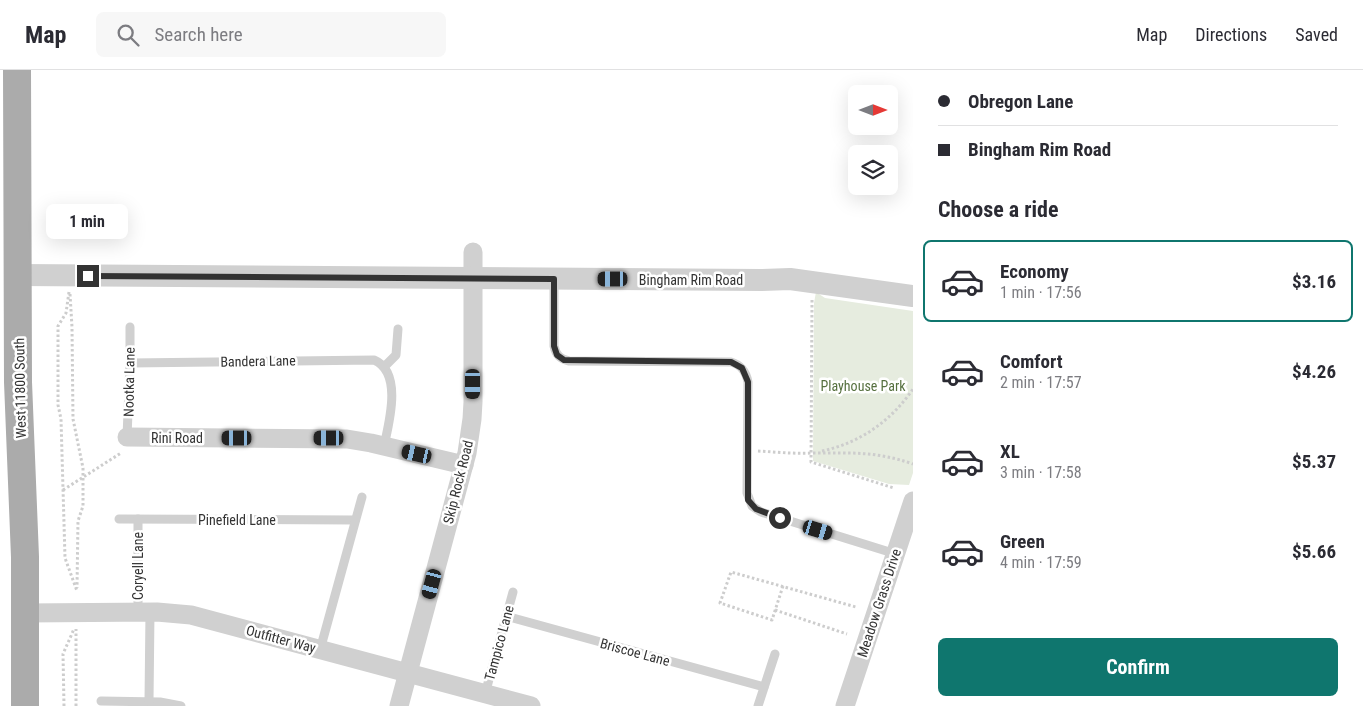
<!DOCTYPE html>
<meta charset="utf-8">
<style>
body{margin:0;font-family:"Roboto Condensed",sans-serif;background:#f7f7f7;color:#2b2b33;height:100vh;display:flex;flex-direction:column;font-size:19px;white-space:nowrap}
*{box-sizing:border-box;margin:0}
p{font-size:16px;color:#7c7c81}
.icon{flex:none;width:28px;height:28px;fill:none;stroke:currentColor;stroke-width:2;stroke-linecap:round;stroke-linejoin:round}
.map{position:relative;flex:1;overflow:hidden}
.sheet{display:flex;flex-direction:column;background:#fff;width:450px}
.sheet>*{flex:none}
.guide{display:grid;align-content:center;height:110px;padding:0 25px;background:#fff}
.needle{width:32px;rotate:90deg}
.tools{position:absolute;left:848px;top:15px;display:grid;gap:10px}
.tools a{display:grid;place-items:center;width:50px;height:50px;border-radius:8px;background:#fff;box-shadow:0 5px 20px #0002;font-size:25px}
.end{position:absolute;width:22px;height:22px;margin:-11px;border:6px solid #333;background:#fff;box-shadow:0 0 0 2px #fff}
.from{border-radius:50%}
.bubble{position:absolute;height:35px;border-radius:8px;background:#fff;box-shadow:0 5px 20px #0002;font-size:16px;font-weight:700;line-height:35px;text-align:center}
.car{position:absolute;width:15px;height:30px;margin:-15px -8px;border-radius:6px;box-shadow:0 0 4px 1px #0007;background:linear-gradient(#222 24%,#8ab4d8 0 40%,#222 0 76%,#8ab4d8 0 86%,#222 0)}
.guide b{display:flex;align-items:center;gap:18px;height:48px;font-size:19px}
.guide b+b{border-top:1px solid #e1e1e2}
.guide i{width:12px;height:12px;background:#2b2b33}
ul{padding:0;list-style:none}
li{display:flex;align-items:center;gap:15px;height:82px;margin:0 10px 8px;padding:0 15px;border:2px solid transparent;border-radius:8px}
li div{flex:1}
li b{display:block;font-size:19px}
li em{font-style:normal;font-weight:700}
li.on{border-color:#0f766e}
li>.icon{width:45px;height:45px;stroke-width:1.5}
h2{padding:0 25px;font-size:22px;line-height:60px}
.action{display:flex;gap:10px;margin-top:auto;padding:10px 25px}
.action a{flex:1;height:58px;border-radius:8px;background:#0f766e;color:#fff;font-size:20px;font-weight:700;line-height:58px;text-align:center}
header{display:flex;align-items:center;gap:30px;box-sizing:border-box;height:70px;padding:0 25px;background:#fff;border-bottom:1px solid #e1e1e2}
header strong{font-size:24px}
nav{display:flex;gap:28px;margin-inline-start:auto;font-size:18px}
.search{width:350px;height:45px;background:#f7f7f7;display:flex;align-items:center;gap:12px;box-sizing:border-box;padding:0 18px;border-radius:8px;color:#7c7c81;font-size:19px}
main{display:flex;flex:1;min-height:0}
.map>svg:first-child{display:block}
.green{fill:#e6ecdf}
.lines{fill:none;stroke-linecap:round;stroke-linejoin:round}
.path{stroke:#cdcdcd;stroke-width:3;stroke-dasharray:2.5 2.5;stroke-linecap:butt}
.service{stroke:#d0d0d0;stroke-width:9}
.minor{stroke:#d0d0d0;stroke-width:19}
.tertiary{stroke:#d0d0d0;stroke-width:22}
.primary{stroke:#ababab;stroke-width:28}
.route{stroke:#333;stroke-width:6}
.labels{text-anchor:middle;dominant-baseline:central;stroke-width:5;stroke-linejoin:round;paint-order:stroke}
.street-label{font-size:14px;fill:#333;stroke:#fff}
.park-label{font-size:14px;fill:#56703f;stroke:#fff}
</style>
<header>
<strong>Map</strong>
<div class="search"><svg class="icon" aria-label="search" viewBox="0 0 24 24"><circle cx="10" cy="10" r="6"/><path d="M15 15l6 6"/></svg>Search here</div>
<nav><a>Map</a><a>Directions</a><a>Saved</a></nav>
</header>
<main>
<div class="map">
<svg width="913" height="636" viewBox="0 0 913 636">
<rect width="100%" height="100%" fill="#fff"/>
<polygon class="green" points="816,222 825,228 913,241 913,403 909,415 889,414 813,391 814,233"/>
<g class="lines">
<g class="path">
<polyline points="69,222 66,243 58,256 58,335 61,349 65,488 77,521"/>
<polyline points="70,224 72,257 73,349 83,398 83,436 78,451 77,518"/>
<polyline points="812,230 811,392 894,418"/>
<path d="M758,381C776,382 794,384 813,383C851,383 876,381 913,394"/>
<path d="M822,381C860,373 891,351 913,319"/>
<polyline points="63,420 121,383"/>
<polyline points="783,516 772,550 720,533 731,502 856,537"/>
<polyline points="775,540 847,564"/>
<polyline points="64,636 63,584 74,559"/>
<polyline points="76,636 76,559"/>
</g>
<g class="service">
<path d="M554,210V276C556,285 560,289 569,291L731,292C741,295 746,301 748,312L747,423L752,436L761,442L896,484"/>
<path d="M130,293L374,290C403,302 389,353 384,376"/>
<polyline points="385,296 396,285 398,259"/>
<polyline points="127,367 130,293 130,257"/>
<polyline points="119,449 355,450"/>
<polyline points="138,542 138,449"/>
<polyline points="506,546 764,617"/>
<polyline points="320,580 362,427"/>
<polyline points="485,624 513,522"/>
<polyline points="101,631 160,632 181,636"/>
<polyline points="149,631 150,542"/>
<polyline points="758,636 775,584"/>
</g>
<g class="minor">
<polyline points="127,367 347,369 371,373 464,395"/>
<polyline points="25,543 157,542 191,545 531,636"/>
<polyline points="399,636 467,383 472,349 473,332 473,182"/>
<polyline points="845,636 913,431"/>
</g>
<polyline class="tertiary" points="18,205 761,210 790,209 913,226"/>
<polyline class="primary" points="17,0 18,312 25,487 25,636"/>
</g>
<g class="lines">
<polyline class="route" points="88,206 554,209 554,276 557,285 564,290 731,292 742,298 748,312 748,430 756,439 780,448"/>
</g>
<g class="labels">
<g class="street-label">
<text x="691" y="210">Bingham Rim Road</text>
<text transform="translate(258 291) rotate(-1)">Bandera Lane</text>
<text transform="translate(129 312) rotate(-89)">Nootka Lane</text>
<text transform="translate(20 318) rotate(-91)">West 11800 South</text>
<text x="177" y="368">Rini Road</text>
<text transform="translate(458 412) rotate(-76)">Skip Rock Road</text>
<text x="237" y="450">Pinefield Lane</text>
<text transform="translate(138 496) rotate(-90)">Coryell Lane</text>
<text transform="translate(879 533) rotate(-72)">Meadow Grass Drive</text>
<text transform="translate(281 569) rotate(15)">Outfitter Way</text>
<text transform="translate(499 573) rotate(-75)">Tampico Lane</text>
<text transform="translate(635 582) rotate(15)">Briscoe Lane</text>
</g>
<g class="park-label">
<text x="863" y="316">Playhouse Park</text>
</g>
</g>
</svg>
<div class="tools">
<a><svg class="needle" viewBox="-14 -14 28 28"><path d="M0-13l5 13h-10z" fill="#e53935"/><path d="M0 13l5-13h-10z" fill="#7c7c81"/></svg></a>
<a><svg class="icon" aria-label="layers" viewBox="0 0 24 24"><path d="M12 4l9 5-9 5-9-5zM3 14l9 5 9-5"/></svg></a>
</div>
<i class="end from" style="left:780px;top:448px"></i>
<i class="end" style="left:88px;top:206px"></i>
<div class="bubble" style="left:46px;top:134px;width:82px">1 min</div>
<i class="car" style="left:613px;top:209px;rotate:270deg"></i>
<i class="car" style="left:473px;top:314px;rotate:180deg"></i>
<i class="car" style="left:237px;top:368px;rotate:270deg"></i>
<i class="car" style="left:329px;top:368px;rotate:270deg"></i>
<i class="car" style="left:417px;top:384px;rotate:283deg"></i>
<i class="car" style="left:818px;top:460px;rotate:107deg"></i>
<i class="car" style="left:432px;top:514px;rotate:195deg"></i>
</div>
<section class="sheet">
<div class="guide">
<b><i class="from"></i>Obregon Lane</b>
<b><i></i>Bingham Rim Road</b>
</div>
<h2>Choose a ride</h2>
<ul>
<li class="on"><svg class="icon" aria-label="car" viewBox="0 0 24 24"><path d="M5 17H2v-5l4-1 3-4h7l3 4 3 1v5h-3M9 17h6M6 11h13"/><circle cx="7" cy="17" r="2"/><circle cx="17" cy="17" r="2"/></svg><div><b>Economy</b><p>1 min · 17:56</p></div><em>$3.16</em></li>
<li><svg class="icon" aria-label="car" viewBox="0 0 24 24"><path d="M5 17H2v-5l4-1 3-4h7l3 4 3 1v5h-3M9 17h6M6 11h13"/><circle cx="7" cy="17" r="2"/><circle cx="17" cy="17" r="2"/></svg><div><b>Comfort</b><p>2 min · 17:57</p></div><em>$4.26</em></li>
<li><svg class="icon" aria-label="car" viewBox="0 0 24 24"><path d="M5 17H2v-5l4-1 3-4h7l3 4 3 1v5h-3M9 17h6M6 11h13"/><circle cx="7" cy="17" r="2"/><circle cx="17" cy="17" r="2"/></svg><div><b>XL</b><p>3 min · 17:58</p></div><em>$5.37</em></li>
<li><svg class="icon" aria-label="car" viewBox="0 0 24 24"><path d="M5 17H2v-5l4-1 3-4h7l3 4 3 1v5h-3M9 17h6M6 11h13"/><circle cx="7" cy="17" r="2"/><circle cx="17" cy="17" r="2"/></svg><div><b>Green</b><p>4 min · 17:59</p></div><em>$5.66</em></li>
</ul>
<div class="action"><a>Confirm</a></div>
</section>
</main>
